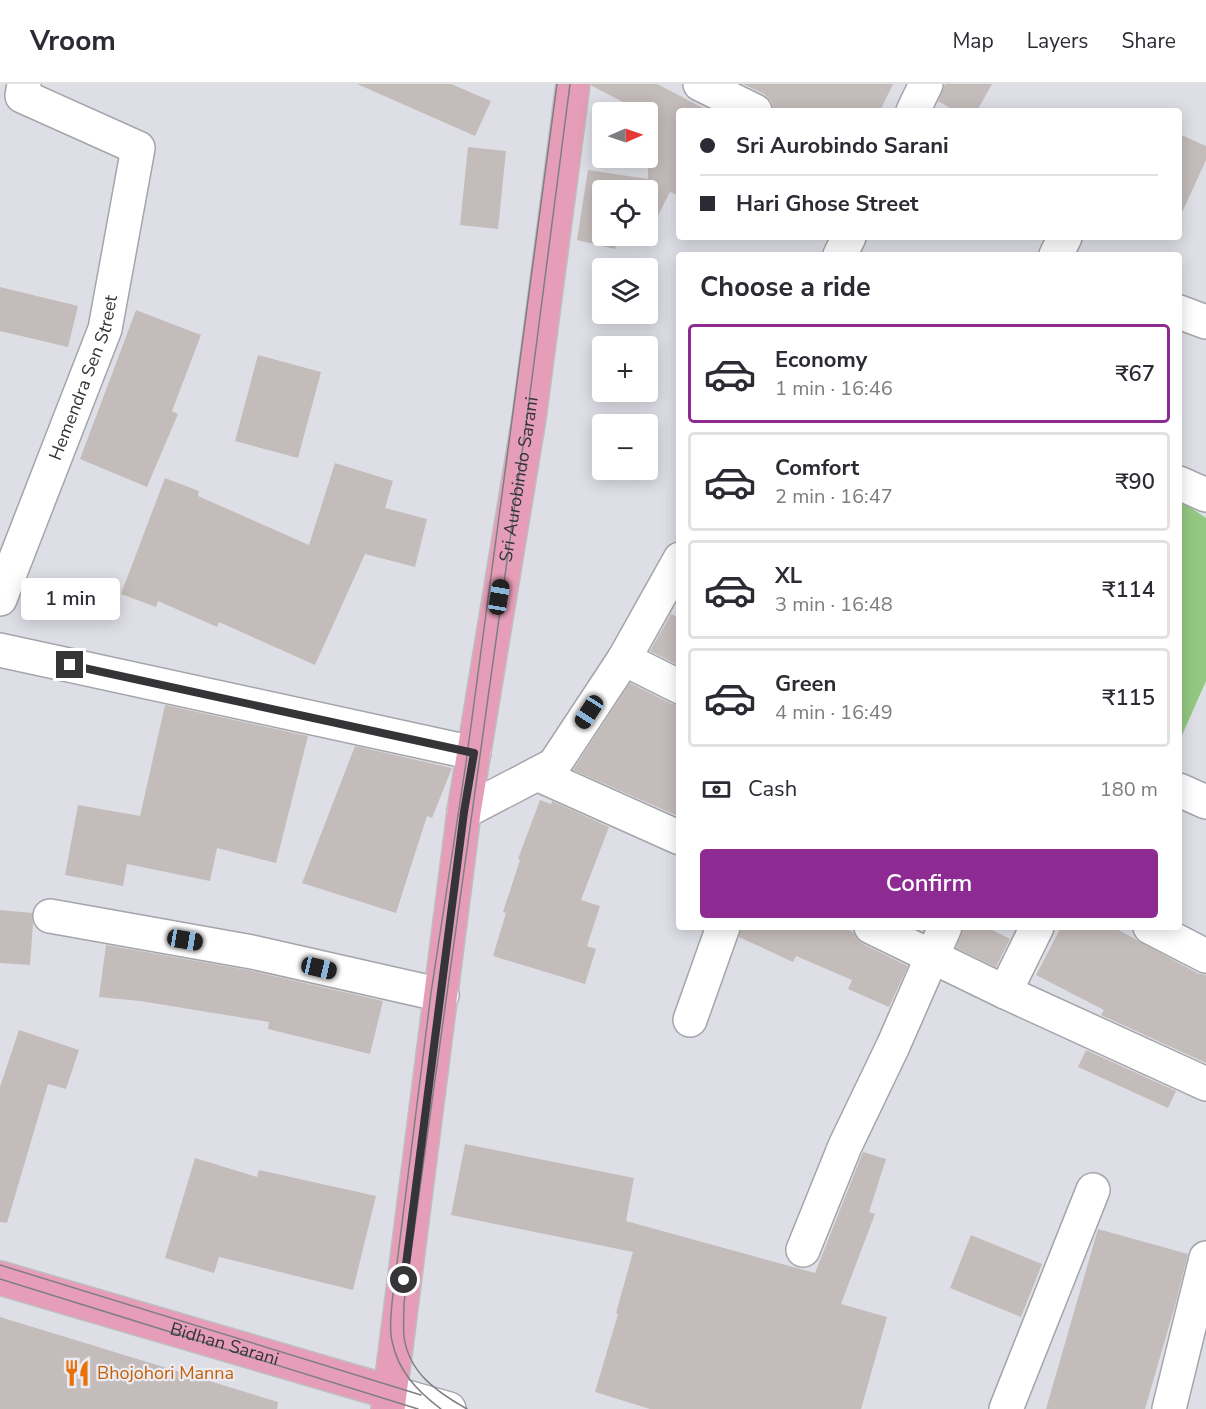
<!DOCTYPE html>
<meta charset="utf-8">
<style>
body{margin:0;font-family:"Nunito Sans",sans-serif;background:#f2f2f3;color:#2b2b33;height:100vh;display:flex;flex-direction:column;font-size:22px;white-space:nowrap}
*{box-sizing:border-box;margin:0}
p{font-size:20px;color:#7c7c81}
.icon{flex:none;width:33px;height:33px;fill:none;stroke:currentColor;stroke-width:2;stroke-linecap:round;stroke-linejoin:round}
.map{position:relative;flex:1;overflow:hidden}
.panel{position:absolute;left:676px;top:168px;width:506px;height:678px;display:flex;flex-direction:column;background:#fff;border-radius:6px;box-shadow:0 3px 15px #0003}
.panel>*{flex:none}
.banner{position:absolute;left:676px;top:24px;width:506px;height:132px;border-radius:6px;box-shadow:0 3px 15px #0003;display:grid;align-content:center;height:132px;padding:0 24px;background:#fff}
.needle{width:39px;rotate:88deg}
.fabs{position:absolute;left:592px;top:18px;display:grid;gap:12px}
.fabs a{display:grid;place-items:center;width:66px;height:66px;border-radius:6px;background:#fff;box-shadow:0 3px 15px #0003;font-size:30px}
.end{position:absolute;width:27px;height:27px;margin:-14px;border:8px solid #353537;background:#fff;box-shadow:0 0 0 3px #fff}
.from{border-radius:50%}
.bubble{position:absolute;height:42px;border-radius:6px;background:#fff;box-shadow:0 3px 15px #0003;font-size:20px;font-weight:600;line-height:42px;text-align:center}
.car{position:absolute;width:18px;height:36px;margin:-18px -9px;border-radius:8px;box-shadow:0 0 4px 2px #0007;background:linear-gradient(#222 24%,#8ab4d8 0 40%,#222 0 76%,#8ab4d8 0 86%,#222 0)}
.banner b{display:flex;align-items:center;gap:21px;height:57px;font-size:22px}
.banner b+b{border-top:2px solid #e1e1e2}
.banner i{width:15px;height:15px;background:#2b2b33}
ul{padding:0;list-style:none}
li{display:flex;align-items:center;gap:18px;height:99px;margin:0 12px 9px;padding:0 12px;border:3px solid #e1e1e2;border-radius:6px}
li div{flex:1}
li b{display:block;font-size:22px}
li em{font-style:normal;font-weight:600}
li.on{border-color:#8e2b93}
li>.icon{width:54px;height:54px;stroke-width:1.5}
h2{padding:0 24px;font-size:27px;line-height:72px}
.pay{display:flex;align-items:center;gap:15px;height:66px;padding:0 24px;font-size:22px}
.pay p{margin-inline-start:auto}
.primary-button{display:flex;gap:12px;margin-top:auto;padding:12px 24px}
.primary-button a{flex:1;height:69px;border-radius:6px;background:#8e2b93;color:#fff;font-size:24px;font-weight:600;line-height:69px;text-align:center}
header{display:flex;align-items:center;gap:36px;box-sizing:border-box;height:84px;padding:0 30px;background:#fff;border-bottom:2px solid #e1e1e2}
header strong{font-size:28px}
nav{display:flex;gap:33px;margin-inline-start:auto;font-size:21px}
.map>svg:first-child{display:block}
.green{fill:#92c882}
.building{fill:#c4bcba}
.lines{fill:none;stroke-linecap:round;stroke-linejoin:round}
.minor-casing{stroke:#a4a5ab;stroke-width:36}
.major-casing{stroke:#bebebf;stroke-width:36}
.minor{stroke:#fff;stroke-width:33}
.major{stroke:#e69eb8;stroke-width:33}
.tram{stroke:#7e7e83;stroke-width:1.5}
.route{stroke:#353537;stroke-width:8}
.labels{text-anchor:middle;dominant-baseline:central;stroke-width:4.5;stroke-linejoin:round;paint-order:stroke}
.street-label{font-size:18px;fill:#353537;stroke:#ebecf3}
.food-label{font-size:18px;fill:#c56008;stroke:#ebecf3;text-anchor:start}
</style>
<header>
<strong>Vroom</strong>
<nav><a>Map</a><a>Layers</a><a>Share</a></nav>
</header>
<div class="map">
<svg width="1206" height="1325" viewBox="0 0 1206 1325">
<rect width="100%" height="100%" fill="#dedfe6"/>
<polygon class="green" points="1179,416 1206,434 1206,597 1179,658"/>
<g class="building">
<polygon points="357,0 451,0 491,17 475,52"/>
<polygon points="591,0 657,0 709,27 680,27 680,112 670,108 645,157 632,152 648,152 648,106 603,106 603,152 621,152 615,165 577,156 588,86 648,95 648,28 642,28 592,2"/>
<polygon points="743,0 893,0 880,27 774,27 771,17 764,10"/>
<polygon points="945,0 992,0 977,27 955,27 938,17"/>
<polygon points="1179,50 1206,62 1206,76 1179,135"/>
<polygon points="468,63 506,67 498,145 460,141"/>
<polygon points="0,203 78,222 68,263 0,247"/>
<polygon points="136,226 201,251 172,327 178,330 147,403 80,375"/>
<polygon points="258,271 321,288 298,374 235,357"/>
<polygon points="335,379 393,397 385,424 427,435 415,483 365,470 315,581 219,538 217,543 158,517 156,523 121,510 165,394 199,407 198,412 309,461"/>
<polygon points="671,530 680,534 680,582 650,567"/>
<polygon points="630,599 672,620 680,621 680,733 573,686"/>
<polygon points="165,621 308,652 276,779 217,764 210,797 127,780 123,802 65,791 78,721 140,732"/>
<polygon points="355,662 452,684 432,734 427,732 396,829 302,799"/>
<polygon points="540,716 551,720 552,717 609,743 581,816 600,822 587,862 596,865 585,900 493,872 506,829 503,828 520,776 518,775"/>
<polygon points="0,826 32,829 33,840 30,881 0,879"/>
<polygon points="741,843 843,843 853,848 856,854 863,860 908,882 889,923 848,905 852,896 796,872 793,878 739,853"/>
<polygon points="963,843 986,843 1010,855 996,883 956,864"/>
<polygon points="1061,843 1113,843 1197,889 1206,891 1206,979 1101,931 1104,926 1036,891"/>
<polygon points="106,861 248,886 383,917 370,970 268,945 269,938 140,917 99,913"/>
<polygon points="19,946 79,966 66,1005 48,1000 7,1139 0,1138 0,1003"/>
<polygon points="1086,966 1176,1007 1168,1024 1078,983"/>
<polygon points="465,1060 634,1094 626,1137 815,1189 863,1068 886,1075 869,1128 875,1130 841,1220 887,1233 861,1325 650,1325 595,1308 618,1230 616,1229 633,1168 451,1131"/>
<polygon points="195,1074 257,1093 259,1086 376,1112 353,1206 219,1173 214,1189 165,1174"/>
<polygon points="1098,1145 1188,1170 1176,1218 1145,1325 1046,1325"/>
<polygon points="971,1151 1042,1180 1021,1233 950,1204"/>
<polygon points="0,1233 278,1318 277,1325 0,1325"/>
</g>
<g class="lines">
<defs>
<g id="minor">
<polyline points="700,0 755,27"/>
<polyline points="913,27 926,0"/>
<polyline points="840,171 849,153"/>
<polyline points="1056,171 1065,153"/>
<polyline points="1179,228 1206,238"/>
<polyline points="1179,399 1206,411"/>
<path id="s1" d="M0,515L105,245L138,64L22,12L24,0"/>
<polyline points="0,566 474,669"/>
<polyline points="624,575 680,603"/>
<polyline points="537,690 680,754"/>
<polyline points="1179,706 1206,718"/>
<polyline points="464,728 554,681 624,575 680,475"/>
<polyline points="50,832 252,868 442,911"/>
<polyline points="871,843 1005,908 1206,1000"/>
<polyline points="1150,843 1206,872"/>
<polyline points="1005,908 1037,843"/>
<polyline points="690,936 723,843"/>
<polyline points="803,1166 845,1062 893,962 945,843"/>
<polyline points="389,1308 449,1325"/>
<polyline points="1006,1325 1093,1106"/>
<polyline points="1169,1325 1206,1174"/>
</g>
<g id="major">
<path id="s2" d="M0,1194L389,1308"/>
<path id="s3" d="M388,1325L464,728L529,334L573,0"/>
</g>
</defs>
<use href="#minor" class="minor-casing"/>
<use href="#major" class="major-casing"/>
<use href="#minor" class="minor"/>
<use href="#major" class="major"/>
<g class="tram">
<polyline points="0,1181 421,1311"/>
<polyline points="0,1195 418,1325"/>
<path d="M441,1325C417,1307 398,1287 392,1257C389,1245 391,1231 392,1219L431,909L466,679L557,0"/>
<path d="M467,1325C437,1308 409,1289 404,1253C403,1242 404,1230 404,1219L527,333L570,0"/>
</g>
</g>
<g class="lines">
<polyline class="route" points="70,581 474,669 464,728 404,1196"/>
</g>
<defs>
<symbol id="restaurant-bare" viewBox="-9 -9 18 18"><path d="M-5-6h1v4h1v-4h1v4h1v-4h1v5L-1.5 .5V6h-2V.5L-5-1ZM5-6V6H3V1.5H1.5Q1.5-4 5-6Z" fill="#e8710a" stroke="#ebecf3" stroke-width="2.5" paint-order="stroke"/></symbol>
</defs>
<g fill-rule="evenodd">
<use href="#restaurant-bare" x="58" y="1270" width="38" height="38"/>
</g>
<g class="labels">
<g class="street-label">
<text stroke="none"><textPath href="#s1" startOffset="237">Hemendra Sen Street</textPath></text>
<text stroke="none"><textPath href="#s3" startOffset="939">Sri Aurobindo Sarani</textPath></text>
<text stroke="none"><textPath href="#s2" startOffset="234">Bidhan Sarani</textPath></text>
</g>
<g class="food-label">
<text x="97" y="1289">Bhojohori Manna</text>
</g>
</g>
</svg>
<div class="fabs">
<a><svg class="needle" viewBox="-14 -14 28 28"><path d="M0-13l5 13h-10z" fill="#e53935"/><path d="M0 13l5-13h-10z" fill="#7c7c81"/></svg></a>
<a><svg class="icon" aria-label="locate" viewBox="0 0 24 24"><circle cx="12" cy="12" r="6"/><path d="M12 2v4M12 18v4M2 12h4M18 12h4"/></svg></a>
<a><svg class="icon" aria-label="layers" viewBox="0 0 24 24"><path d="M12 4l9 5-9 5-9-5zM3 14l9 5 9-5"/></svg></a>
<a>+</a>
<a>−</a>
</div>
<i class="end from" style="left:404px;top:1196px"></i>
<i class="end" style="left:70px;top:581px"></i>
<div class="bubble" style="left:21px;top:494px;width:99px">1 min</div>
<i class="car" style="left:499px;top:513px;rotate:9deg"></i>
<i class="car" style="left:589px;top:628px;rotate:213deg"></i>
<i class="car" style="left:185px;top:856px;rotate:100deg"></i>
<i class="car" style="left:319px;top:884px;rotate:103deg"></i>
<div class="banner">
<b><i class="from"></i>Sri Aurobindo Sarani</b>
<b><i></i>Hari Ghose Street</b>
</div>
<section class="panel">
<h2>Choose a ride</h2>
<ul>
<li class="on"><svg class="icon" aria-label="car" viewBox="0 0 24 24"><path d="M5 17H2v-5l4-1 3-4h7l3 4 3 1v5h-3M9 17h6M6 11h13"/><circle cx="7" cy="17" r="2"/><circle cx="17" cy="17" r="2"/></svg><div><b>Economy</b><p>1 min · 16:46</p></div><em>₹67</em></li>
<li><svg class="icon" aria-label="car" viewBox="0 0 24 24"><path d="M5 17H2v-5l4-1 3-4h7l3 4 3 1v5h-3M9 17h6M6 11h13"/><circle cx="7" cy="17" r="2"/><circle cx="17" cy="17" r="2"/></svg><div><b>Comfort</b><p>2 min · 16:47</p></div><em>₹90</em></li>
<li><svg class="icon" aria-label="car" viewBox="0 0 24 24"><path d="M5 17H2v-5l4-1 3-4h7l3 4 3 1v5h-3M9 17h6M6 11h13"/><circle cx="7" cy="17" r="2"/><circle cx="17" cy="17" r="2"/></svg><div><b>XL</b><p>3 min · 16:48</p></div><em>₹114</em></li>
<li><svg class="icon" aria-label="car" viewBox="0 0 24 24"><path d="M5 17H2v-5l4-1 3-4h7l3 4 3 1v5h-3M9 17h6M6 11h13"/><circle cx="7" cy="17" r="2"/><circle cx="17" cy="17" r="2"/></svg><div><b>Green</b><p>4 min · 16:49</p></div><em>₹115</em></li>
</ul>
<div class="pay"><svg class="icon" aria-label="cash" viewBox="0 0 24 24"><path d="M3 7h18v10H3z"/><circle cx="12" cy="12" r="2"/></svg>Cash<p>180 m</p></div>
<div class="primary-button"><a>Confirm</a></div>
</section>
</div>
